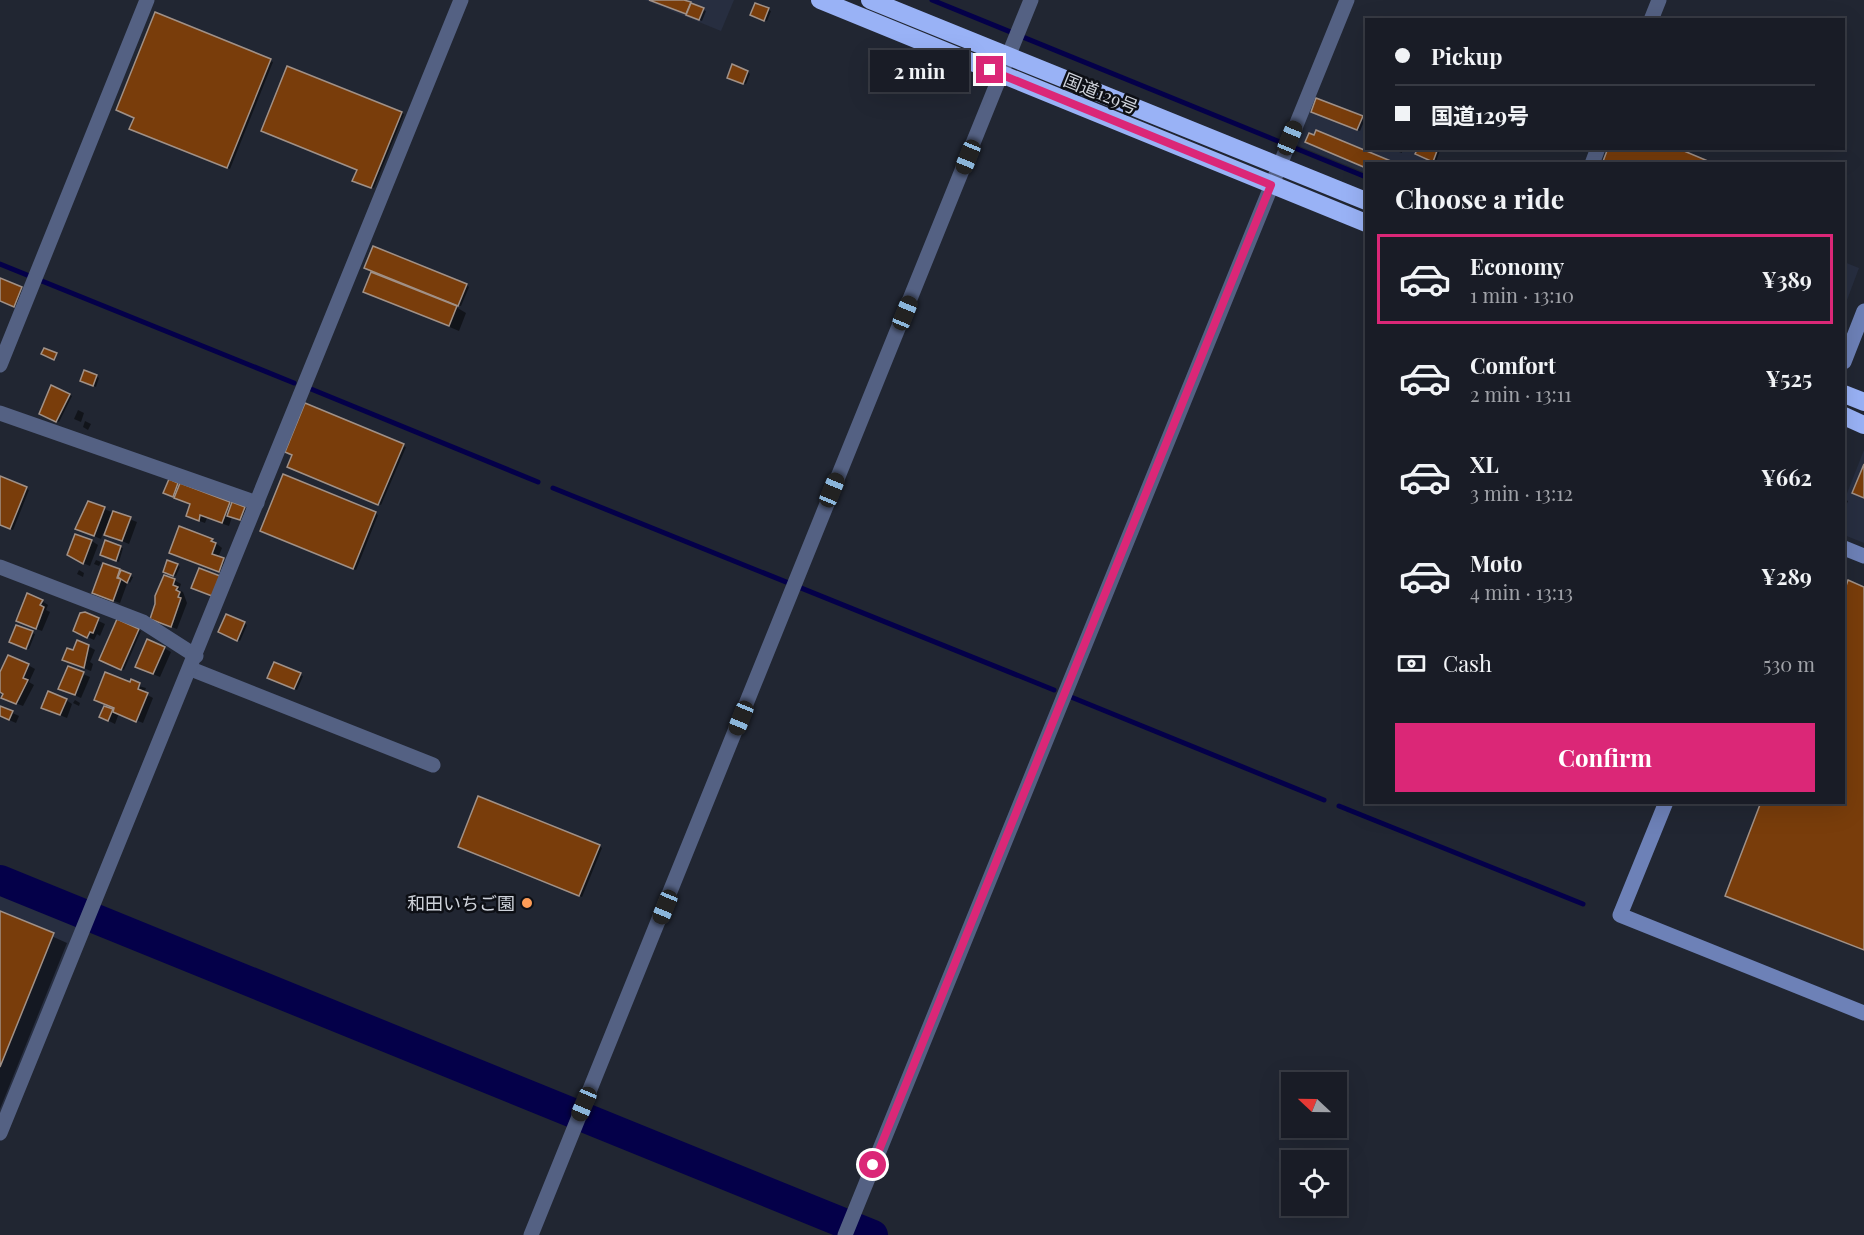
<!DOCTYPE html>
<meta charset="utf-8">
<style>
body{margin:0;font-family:"Playfair Display","Noto Sans JP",serif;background:#262932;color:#f1f3f6;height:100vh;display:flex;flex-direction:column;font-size:22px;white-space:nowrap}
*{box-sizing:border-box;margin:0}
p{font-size:20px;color:#9fa1a7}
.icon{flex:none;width:33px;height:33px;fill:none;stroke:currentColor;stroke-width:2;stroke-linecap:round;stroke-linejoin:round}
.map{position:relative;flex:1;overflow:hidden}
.drawer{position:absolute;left:1365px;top:162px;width:480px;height:642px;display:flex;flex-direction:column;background:#191c26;border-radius:0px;box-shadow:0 6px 24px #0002,0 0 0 2px #373a43}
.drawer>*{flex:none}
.top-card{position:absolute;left:1365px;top:18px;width:480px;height:132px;border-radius:0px;box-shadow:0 6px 24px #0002,0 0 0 2px #373a43;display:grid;align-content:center;height:132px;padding:0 30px;background:#191c26}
.needle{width:39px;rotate:292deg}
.fabs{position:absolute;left:1281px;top:1072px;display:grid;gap:12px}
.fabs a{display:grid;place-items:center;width:66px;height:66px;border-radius:0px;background:#191c26;box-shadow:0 6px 24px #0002,0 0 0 2px #373a43;font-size:30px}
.end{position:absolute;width:27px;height:27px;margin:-14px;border:8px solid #db2777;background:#fff;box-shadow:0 0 0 3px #fff}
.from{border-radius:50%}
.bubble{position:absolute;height:42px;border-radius:0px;background:#191c26;box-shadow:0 6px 24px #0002,0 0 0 2px #373a43;font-size:20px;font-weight:700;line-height:42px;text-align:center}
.car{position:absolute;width:18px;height:36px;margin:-18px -9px;border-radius:8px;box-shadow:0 0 4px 2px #0007;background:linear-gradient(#222 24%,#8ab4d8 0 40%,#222 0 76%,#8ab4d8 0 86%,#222 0)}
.top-card b{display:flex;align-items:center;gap:21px;height:57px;font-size:22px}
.top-card b+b{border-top:2px solid #373a43}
.top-card i{width:15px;height:15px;background:#f1f3f6}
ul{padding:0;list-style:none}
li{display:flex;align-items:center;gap:18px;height:90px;margin:0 12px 9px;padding:0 18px;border:3px solid transparent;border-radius:0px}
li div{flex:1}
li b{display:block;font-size:22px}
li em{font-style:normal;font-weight:700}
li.selected{border-color:#db2777}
li>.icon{width:54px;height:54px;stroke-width:1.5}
h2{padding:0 30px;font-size:27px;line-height:72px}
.pay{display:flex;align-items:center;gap:15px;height:66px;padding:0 30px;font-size:22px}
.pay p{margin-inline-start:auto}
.cta{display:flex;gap:12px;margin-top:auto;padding:12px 30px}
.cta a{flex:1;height:69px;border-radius:0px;background:#db2777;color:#fff;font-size:24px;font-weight:700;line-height:69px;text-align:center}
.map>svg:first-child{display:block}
.built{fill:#272e40}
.shadow{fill:#0007}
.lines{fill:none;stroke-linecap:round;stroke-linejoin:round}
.stream{stroke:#040049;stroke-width:5}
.river{stroke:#040049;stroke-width:30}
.building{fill:#793d0b;stroke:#a19187;stroke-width:1.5}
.street{stroke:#546183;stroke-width:15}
.secondary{stroke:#6d81b7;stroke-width:15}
.highway{stroke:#99b2f6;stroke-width:18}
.route{stroke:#db2777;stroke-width:8}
.poi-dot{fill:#fe9c57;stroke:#0d0f15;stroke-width:2}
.labels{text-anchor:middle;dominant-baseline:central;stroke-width:5;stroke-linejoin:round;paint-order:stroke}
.street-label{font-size:18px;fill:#cfd3db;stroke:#0d0f15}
.poi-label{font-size:18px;fill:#cfd3db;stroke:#0d0f15;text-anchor:end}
</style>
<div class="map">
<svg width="1864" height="1235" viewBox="0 0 1864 1235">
<rect width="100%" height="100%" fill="#212632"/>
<g class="built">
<polygon points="645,0 734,0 721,31"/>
<polygon points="1311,95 1366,117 1366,148 1440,149 1434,163 1366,164 1366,173 1292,143"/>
<polygon points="1844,262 1859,268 1844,308"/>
<polygon points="1864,450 1864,543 1844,535 1844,501"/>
<polygon points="0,866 89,901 0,1117"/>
</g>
<g class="shadow">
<polygon points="650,0 679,0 706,11 702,21"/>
<polygon points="756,5 771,11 767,21 754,16"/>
<polygon points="156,14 273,62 230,169 134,130"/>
<polygon points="748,72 750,74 746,84 731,79"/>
<polygon points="401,113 404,114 374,188 357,182 358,170"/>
<polygon points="1315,113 1362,118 1365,119 1360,131"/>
<polygon points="1387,148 1396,148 1402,152 1402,153"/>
<polygon points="1437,148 1440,150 1436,162 1420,155"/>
<polygon points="0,280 24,290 17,306 0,299"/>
<polygon points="466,285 469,287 461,306 451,304 466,313 459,331 365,291 448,304"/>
<polygon points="85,371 99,378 96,387 84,382"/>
<polygon points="51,387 72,396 59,422 43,415"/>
<polygon points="78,410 84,413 81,422 74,419"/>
<polygon points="85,421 91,424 88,430 83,427"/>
<polygon points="403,446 406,447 381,505 291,468 293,455"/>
<polygon points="0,478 29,490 13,530 0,524"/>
<polygon points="177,484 244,508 247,510 243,521 232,517 229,526 207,518 205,523 194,519 192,505 168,494"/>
<polygon points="1844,499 1848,501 1844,511"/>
<polygon points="89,503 137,522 129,544 103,533 101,539 77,529"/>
<polygon points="375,513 378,515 356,570 264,532"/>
<polygon points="212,540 222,548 218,558 229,563 225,574 177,556"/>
<polygon points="92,541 98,545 90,566 69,557 68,555"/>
<polygon points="120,547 123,548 119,562 104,556"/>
<polygon points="96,560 101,562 99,566 94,564"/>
<polygon points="104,565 133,577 130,583 128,581 120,603 100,596"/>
<polygon points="177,565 180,567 176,576 167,573"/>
<polygon points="79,570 84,573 83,577 77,574"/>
<polygon points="174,580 181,584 179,590 183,592 187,603 177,629 158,622"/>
<polygon points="1849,582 1864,588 1864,951 1727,895 1844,802 1844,596"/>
<polygon points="42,601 48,605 46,610 50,612 42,631 24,624"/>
<polygon points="84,614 105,624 100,636 97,634 94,640 81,634"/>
<polygon points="244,623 247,625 240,641 220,632"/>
<polygon points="138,630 141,631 124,670 101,659"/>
<polygon points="32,633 35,634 29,649 14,643"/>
<polygon points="88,646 95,650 90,662 93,664 91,671 70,663 74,652"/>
<polygon points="164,648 171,652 160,677 143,670"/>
<polygon points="28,665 35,669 29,682 34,685 23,706 10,701 0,691 0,682"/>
<polygon points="69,668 90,677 81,698 67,692"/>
<polygon points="300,675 303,676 297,690 272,679"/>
<polygon points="131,684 146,688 144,693 153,698 143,723 119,713 115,724 107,720 105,708 114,712"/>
<polygon points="66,700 72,704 67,718 50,711"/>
<polygon points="75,700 80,703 79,706 73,703"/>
<polygon points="0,707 19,716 16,723 0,716"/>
<polygon points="599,846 602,848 582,897 462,848"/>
<polygon points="0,913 67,943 0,1109"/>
</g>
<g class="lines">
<g class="stream">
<polyline points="932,0 1366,177"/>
<polyline points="0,264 294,383"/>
<polyline points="311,389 538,482"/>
<polyline points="553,488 1054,690"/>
<polyline points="1071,697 1324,800"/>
<polyline points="1339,806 1583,904"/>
</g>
<polyline class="river" points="0,880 873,1235"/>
</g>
<g class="building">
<polygon points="649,0 684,0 691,2 686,14"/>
<polygon points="691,3 704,8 699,20 686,15"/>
<polygon points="755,3 769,8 764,21 750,15"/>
<polygon points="155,12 271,59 227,168 129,129 134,118 116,110"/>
<polygon points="732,64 748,71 743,84 727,78"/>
<polygon points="287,66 402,112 371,188 352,181 357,170 261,131"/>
<polygon points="1316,98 1363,116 1357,130 1311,112"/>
<polygon points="1316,130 1398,164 1366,164 1366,168 1305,142 1309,133 1314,135"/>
<polygon points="1418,148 1438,148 1433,162 1415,154"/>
<polygon points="1608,148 1677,148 1715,164 1602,164"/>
<polygon points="373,246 467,284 458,306 364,268"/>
<polygon points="371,272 457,306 449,326 363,292"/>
<polygon points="0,278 22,287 14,307 0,301"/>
<polygon points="44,348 57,353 54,360 41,354"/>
<polygon points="84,370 97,375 93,386 80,381"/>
<polygon points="51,385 70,394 56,422 39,414"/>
<polygon points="305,403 404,444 378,505 287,467 292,455 285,452"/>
<polygon points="1864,464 1864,498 1852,493"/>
<polygon points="283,474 376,512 353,569 260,531"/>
<polygon points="0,476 27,487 10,529 0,525"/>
<polygon points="169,479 178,483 173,497 163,493"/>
<polygon points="180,483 230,502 222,523 200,515 199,521 186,516 190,504 174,498"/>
<polygon points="88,501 105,507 94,536 75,529"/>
<polygon points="232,502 245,507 240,520 227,516"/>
<polygon points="113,511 131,517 122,541 104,535"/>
<polygon points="179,526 213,539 211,541 216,543 212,554 224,558 219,572 169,553"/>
<polygon points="75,534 92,540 83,564 67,555"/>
<polygon points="105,540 121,546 116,561 100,555"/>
<polygon points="167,560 178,564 173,576 163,572"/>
<polygon points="103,563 120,569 117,578 121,579 113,601 92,593"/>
<polygon points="199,568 220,576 212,596 191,588"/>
<polygon points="121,570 131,574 127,583 118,577"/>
<polygon points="164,575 175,579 173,585 178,587 176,590 180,592 178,597 181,598 171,627 150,619 155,604 155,596"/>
<polygon points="1848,580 1864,587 1864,950 1725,896 1761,802 1844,802 1844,592"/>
<polygon points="27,593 43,600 40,605 44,607 36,629 16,621"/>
<polygon points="85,612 99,618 93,633 90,632 87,638 73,631 80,613"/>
<polygon points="226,614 245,622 237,641 218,632"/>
<polygon points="117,619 139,629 121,670 99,660"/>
<polygon points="16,625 33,631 26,649 9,642"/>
<polygon points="147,639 165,647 153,674 135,667"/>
<polygon points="77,640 89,645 84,668 62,660 67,648 73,650"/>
<polygon points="8,655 29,664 23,678 28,680 16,704 1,698 3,694 0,692 0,672"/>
<polygon points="274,662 301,673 294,689 267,678"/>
<polygon points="68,666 84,672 75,695 58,689"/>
<polygon points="105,672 130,682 131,679 140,683 138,689 148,693 136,722 113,712 114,708 94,700"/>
<polygon points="48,691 67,699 60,715 41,708"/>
<polygon points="0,706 13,711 9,720 0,716"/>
<polygon points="104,706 113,709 108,721 99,717"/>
<polygon points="478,796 600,845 579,896 458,847"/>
<polygon points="0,911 54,933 0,1067"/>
</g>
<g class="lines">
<g class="street">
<polyline points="1651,20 1659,0"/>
<polyline points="1592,164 1598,148"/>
<polyline points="0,365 147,0"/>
<polyline points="0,413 257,503"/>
<polyline points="0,567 143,622 196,656"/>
<polyline points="191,669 433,765"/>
<polyline points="0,1133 461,0"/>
<polyline points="531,1235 1031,0"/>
<polyline points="845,1235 1347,0"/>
</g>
<g class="secondary">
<polyline points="1844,362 1864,311"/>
<polyline points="1844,548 1864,556"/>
<polyline points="1666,802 1620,915 1864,1013"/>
</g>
<g class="highway">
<polyline points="820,0 1366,223"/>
<polyline points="870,0 1366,201"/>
<polyline points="1844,394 1864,402"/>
<polyline points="1844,416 1864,425"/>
</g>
</g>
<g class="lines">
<polyline class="route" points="873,1165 1271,185 990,70"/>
</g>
<circle class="poi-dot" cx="527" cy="903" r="6"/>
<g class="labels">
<g class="street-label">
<text transform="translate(1101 93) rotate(22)">国道129号</text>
</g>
<g class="poi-label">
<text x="515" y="903">和田いちご園</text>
</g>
</g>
</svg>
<div class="fabs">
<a><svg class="needle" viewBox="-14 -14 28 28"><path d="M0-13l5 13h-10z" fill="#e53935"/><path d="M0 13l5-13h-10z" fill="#9fa1a7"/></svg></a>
<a><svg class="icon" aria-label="locate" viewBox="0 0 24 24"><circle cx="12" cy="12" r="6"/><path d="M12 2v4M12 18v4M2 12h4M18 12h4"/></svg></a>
</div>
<i class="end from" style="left:873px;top:1165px"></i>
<i class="end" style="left:990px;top:70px"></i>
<div class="bubble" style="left:870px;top:50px;width:99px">2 min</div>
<i class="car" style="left:1290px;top:138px;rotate:22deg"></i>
<i class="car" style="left:968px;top:157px;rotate:202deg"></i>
<i class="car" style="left:905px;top:313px;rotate:22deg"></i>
<i class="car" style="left:832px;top:490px;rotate:22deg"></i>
<i class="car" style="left:741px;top:718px;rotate:202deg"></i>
<i class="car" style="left:665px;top:907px;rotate:202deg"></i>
<i class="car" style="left:584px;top:1104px;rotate:203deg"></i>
<div class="top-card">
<b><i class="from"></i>Pickup</b>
<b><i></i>国道129号</b>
</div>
<section class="drawer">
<h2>Choose a ride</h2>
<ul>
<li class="selected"><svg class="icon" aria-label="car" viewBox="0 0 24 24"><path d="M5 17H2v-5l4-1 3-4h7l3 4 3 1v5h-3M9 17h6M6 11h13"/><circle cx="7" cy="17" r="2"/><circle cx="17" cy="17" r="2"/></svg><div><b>Economy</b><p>1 min · 13:10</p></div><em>¥389</em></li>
<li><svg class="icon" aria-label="car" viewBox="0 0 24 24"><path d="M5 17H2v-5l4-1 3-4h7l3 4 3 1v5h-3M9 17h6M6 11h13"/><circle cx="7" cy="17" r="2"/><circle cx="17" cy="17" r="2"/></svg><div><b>Comfort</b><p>2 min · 13:11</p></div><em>¥525</em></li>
<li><svg class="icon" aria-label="car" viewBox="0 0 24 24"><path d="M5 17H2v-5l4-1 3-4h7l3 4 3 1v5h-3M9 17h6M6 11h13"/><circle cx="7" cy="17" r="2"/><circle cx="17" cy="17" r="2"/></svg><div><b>XL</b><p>3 min · 13:12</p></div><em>¥662</em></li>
<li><svg class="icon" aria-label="car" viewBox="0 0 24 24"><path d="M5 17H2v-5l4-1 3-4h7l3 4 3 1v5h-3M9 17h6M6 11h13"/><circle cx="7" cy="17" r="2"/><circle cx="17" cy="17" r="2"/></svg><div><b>Moto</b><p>4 min · 13:13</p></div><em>¥289</em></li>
</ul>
<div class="pay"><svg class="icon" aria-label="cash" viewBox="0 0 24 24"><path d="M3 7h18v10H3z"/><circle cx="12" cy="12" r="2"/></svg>Cash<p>530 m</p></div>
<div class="cta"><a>Confirm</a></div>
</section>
</div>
